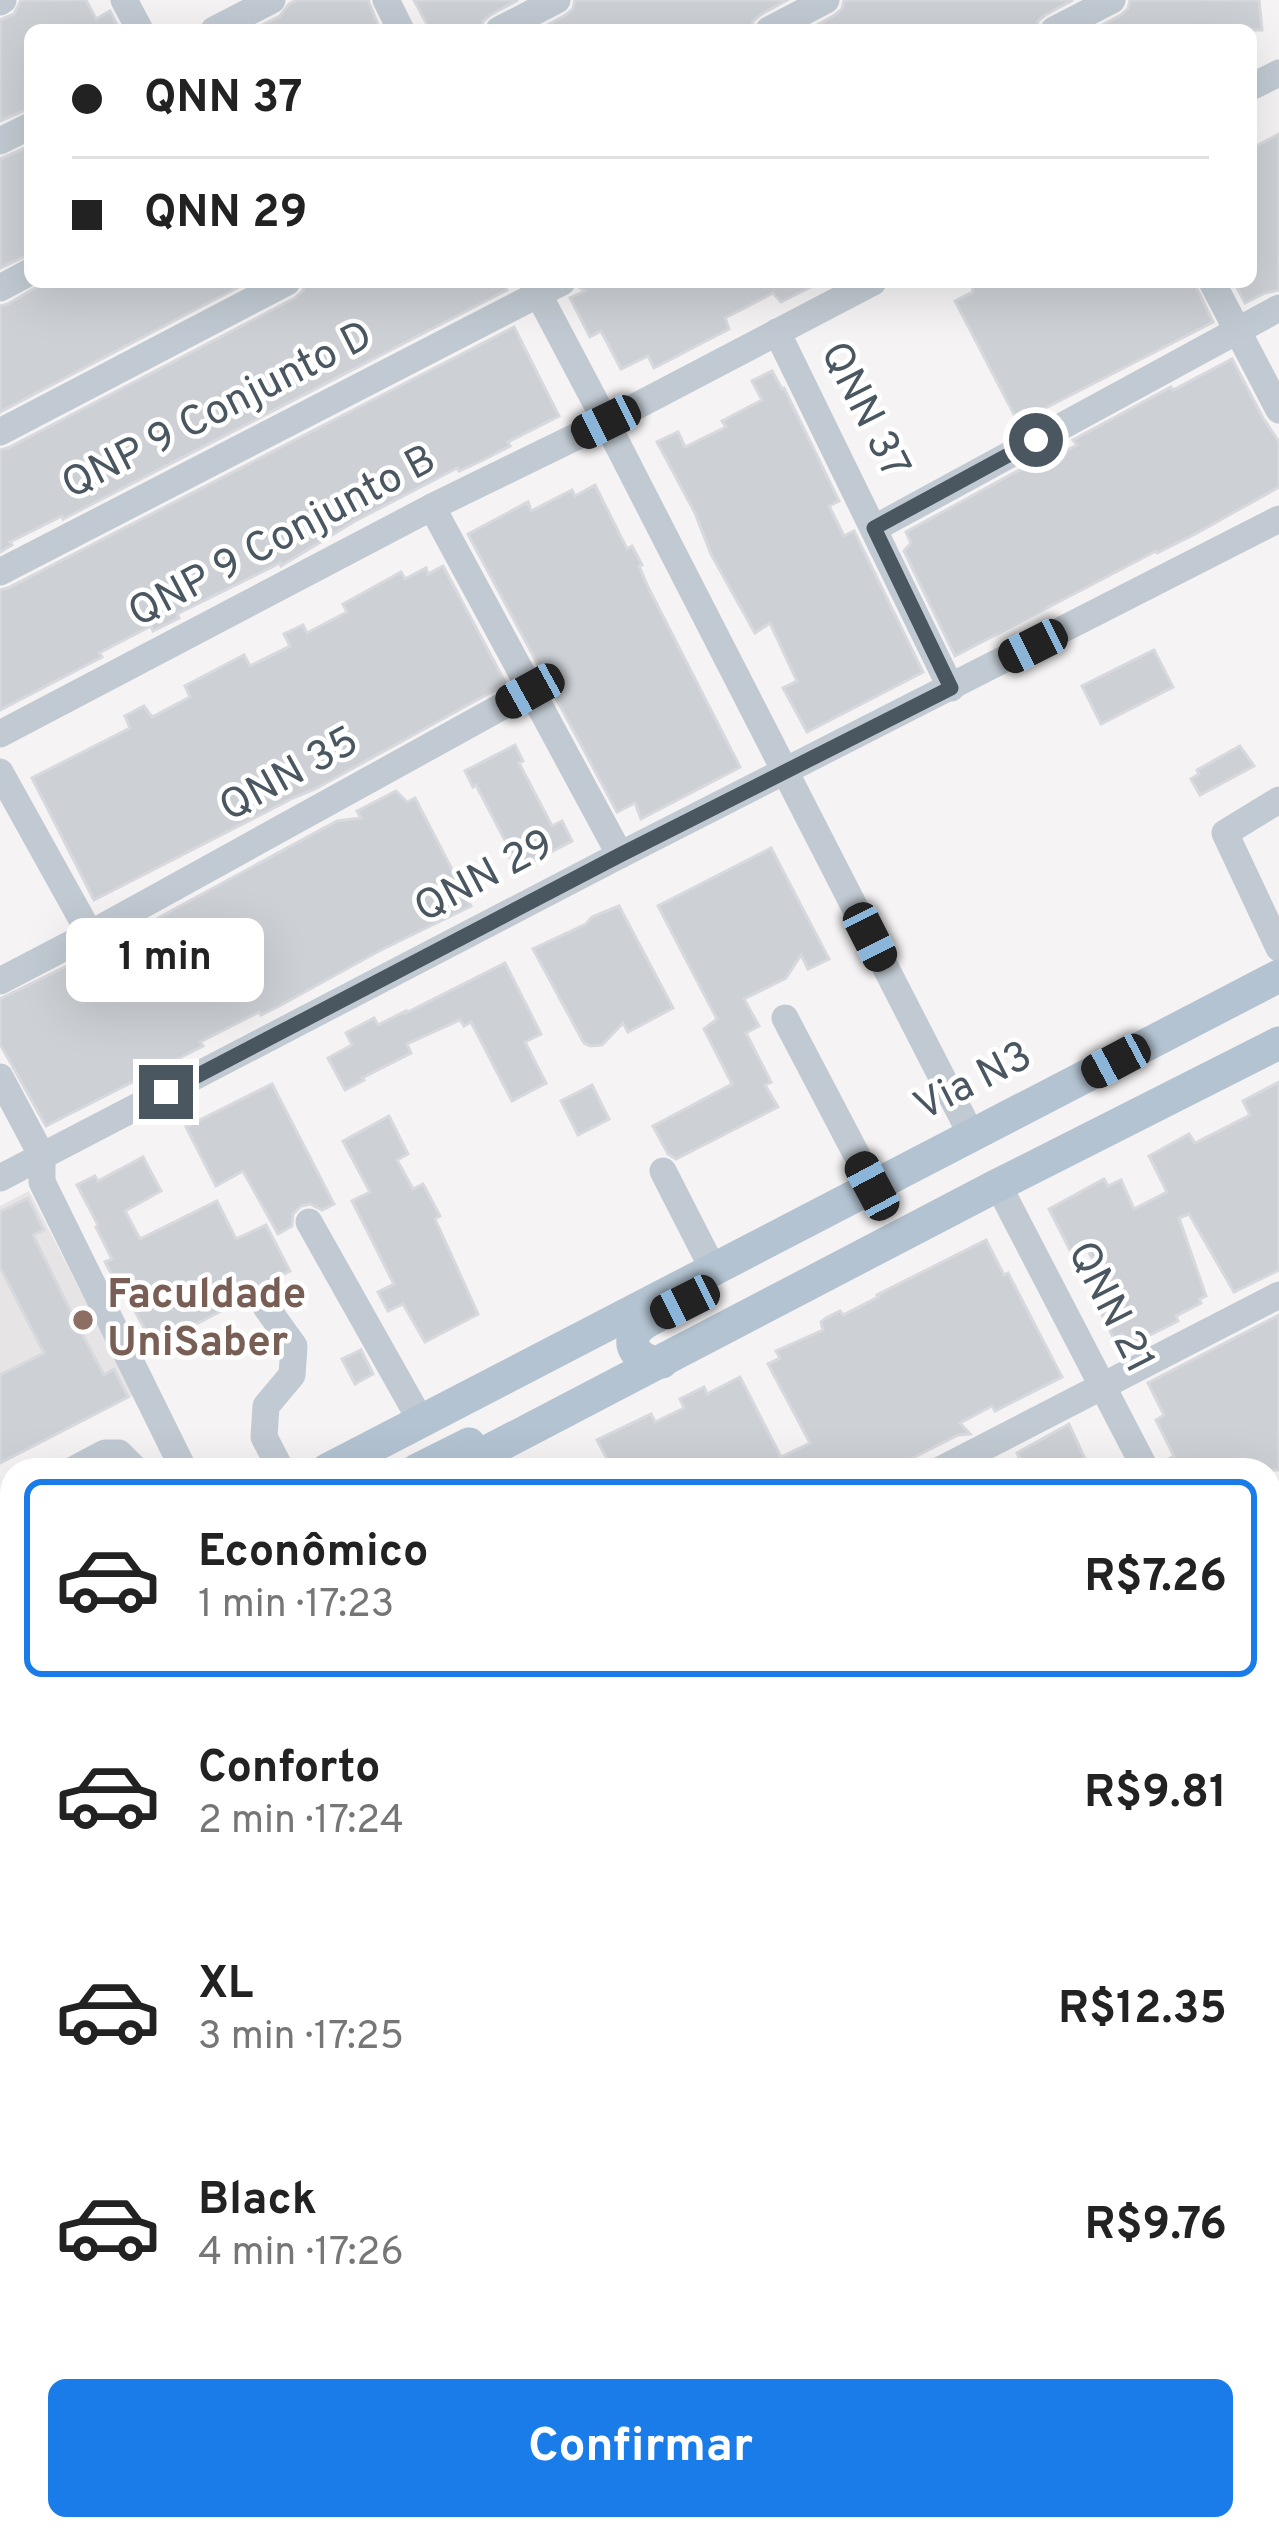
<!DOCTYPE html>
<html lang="pt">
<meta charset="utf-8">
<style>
body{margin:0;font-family:Overpass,sans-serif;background:#f2f2f2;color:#222;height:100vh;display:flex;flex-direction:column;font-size:45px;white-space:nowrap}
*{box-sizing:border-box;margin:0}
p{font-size:39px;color:#767676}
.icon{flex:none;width:66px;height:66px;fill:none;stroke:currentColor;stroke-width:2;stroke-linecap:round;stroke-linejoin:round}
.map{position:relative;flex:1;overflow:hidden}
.sheet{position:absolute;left:0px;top:1458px;width:1281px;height:1083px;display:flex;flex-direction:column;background:#fff;border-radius:36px 36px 0 0;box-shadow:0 12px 48px #0002}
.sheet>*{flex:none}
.top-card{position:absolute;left:24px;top:24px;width:1233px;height:264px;border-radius:18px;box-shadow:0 12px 48px #0002;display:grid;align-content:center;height:264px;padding:0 48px;background:#fff}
.end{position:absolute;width:54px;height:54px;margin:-27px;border:15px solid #4a5761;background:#fff;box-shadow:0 0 0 6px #fff}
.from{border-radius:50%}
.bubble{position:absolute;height:84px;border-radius:18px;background:#fff;box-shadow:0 12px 48px #0002;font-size:39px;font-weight:700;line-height:84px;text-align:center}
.car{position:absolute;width:36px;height:72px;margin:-36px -18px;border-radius:15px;box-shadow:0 0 9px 3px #0007;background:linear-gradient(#222 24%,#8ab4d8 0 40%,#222 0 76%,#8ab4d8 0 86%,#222 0)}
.top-card b{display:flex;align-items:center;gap:42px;height:114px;font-size:45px}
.top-card b+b{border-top:3px solid #e0e0e0}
.top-card i{width:30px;height:30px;background:#222}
ul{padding:21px 0 0;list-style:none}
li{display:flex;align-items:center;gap:36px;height:198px;margin:0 24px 18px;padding:0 24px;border:6px solid transparent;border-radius:18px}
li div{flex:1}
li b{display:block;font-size:45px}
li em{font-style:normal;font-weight:700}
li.selected{border-color:#197ce9}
li>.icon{width:108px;height:108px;stroke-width:1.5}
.cta{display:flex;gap:24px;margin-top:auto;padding:24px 48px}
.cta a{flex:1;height:138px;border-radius:18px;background:#197ce9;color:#fff;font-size:48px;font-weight:700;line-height:138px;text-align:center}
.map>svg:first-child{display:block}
.education{fill:#e6e4e5}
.building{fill:#cdd0d5;stroke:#d7d9de;stroke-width:3}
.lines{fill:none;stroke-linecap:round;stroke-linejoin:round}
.minor{stroke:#c1cad2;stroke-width:27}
.major{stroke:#b3c3d1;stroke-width:33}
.route{stroke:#4a5761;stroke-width:15}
.education-dot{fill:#8d6e63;stroke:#fff;stroke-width:4.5}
.labels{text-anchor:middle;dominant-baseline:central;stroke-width:9;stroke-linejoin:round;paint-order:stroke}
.street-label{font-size:42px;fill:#4a5761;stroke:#fff}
.education-label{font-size:42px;font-weight:bold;fill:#785e54;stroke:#fff;text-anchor:start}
</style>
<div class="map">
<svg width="1279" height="2539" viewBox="0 0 1279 2539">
<rect width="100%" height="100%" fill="#f5f3f3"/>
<polygon class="education" points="29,1191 134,1395 0,1464 0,1206"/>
<g class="building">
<polygon points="21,0 86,0 96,19 110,11 120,30 30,30 30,108 0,121 0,20 14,14"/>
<polygon points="297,0 368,0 380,30 253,30 280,16 289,4"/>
<polygon points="414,0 518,0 490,15 483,21 481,30 430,30"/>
<polygon points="575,0 787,0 760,15 753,21 751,30 538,30 566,15 573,9"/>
<polygon points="844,0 1073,0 1045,15 1038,21 1036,30 808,30 835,15 842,9"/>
<polygon points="1130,0 1259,0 1262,30 1093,30 1121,15 1128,9"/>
<polygon points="1279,134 1279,290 1265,293 1245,303 1234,282 1251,282 1251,149"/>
<polygon points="30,146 30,254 0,268 0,159"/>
<polygon points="45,282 248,282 0,412 0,306 8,304"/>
<polygon points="305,282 502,282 507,290 63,519 62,516 10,542 12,545 0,552 0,450 8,448 295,298 303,291"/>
<polygon points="580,282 821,282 781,302 773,293 725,318 729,329 654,368 648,356 621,369 601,331 590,337 570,298 585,291 579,287"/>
<polygon points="972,282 1194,282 1213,322 1018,422 955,301 973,292"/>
<polygon points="514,327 559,416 508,442 510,446 485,459 459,471 457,468 355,521 281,566 280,563 177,614 179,618 153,631 151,626 99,653 102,657 0,710 0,590 8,588"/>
<polygon points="1232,359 1263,418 1279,442 1279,487 1197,533 1157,553 1156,551 955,656 904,551 911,543 906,532 1034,462 1037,466 1077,445 1073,440 1171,387 1173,390"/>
<polygon points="772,371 782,389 784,388 839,501 829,506 844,536 854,531 923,672 807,732 783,688 797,681 770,623 755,633 711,554 695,513 657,442 678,432 685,447 726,427 722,421 762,400 752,381"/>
<polygon points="595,485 627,549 632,546 642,565 639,566 648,587 740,767 641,819 635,803 617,812 468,534 528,502 531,511 572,490 575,496"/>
<polygon points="443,566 506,684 315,789 293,798 94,900 32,778 130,728 125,716 144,706 152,717 190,697 185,686 244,655 250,666 290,646 284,634 303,625 307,633 347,612 343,604 401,572 405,579 426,568 428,574"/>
<polygon points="1154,650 1173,687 1101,724 1082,686"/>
<polygon points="515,745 523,761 519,763 552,826 562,821 572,841 516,870 505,849 509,848 476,785 473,787 465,771"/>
<polygon points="1240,746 1254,766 1200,795 1191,779 1199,774 1197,770"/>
<polygon points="396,791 407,802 415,798 471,906 379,951 281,1005 261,1015 259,1012 200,1042 203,1046 46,1126 0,1044 0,999 99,950 337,821 361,818 357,811"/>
<polygon points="771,848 829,959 808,969 801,955 786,978 744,999 759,1026 746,1033 771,1082 765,1085 778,1107 676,1159 668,1154 653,1126 732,1084 704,1029 717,1019 658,906"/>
<polygon points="619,906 673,1008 628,1032 623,1023 602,1045 590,1046 584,1043 533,949 586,924 592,917"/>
<polygon points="505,963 541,1034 525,1042 546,1083 512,1101 471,1022 464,1026 460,1020 407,1044 411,1053 362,1078 364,1080 345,1090 328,1058 352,1045 346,1033 374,1018 378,1025 406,1011 406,1013"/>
<polygon points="1279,1082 1279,1270 1234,1292 1189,1214 1179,1218 1206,1296 1199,1299 1201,1303 1176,1316 1178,1321 1128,1346 1122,1334 1114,1339 1095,1300 1111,1292 1088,1251 1074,1258 1049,1209 1104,1179 1108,1186 1121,1180 1134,1209 1167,1192 1149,1156 1189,1134 1195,1143 1250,1115 1243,1101"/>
<polygon points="272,1084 334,1204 322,1210 310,1204 301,1206 293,1214 292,1226 278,1234 243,1171 216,1186 186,1127"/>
<polygon points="592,1085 609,1119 578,1135 561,1101"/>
<polygon points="389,1116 408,1154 397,1160 413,1189 423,1184 440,1216 435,1219 478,1314 425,1342 403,1304 388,1311 378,1292 394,1284 352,1201 370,1192 343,1141"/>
<polygon points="143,1157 161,1191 125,1211 140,1239 217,1201 236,1239 266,1225 290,1271 260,1286 261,1289 246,1298 154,1346 125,1293 122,1293 105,1262 112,1259 96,1227 98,1225 77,1185 95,1176 98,1181"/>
<polygon points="28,1198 44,1230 33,1235 81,1332 104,1375 114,1369 128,1397 0,1463 0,1375 44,1353 0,1267 0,1212"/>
<polygon points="986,1240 1004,1275 1008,1273 1062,1377 995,1411 992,1406 960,1423 970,1434 958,1435 889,1470 613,1470 597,1440 651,1414 655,1422 684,1408 680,1399 704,1387 707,1394 740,1377 781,1457 810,1443 768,1364 780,1358 776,1351 823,1330 821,1322 826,1318 840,1311 843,1315 878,1297 877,1295"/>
<polygon points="1279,1315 1279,1470 1164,1470 1162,1462 1174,1456 1156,1420 1164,1415 1148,1383"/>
<polygon points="361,1350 373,1374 355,1384 342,1359"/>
<polygon points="1069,1424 1090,1470 1026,1470 1017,1453"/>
</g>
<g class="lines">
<g class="minor">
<polyline points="124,0 140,30"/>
<polyline points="386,0 401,30"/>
<polyline points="0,2 3,0"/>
<polyline points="214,30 272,0"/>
<polyline points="499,30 557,0"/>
<polyline points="769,30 826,0"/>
<polyline points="1054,30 1112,0"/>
<polyline points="1251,87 1279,73"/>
<polyline points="0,141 30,126"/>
<polyline points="532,282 606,422 972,1136"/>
<polyline points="1212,282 1279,410"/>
<polyline points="0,288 30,272"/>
<polyline points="777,332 951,688"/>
<polyline points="0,432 287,282"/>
<polyline points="432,507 620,855"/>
<polyline points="875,528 1279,308"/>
<polyline points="0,572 562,282"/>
<polyline points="0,734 432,507 606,422 873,282"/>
<polyline points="0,772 90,934"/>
<polyline points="1279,800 1225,833 1279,948"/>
<polyline points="0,981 90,934 530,691"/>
<polyline points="785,1018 873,1186"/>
<polyline points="0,1077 42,1156 42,1182 184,1470"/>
<polyline points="663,1171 714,1271"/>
<polyline points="0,1178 620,855 1279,519"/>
<polyline points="998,1185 1146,1470"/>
<polyline points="309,1222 421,1421"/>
<polyline points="266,1307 294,1346 292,1375 266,1406 264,1437 281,1470"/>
<polyline points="73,1470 105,1453 119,1453 136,1470"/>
<polyline points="940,1470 1279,1295"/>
<polyline points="0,1508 12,1502"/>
<polyline points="1269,1524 1279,1519"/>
<polyline points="0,1573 12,1611"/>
<polyline points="1269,1708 1279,1728"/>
<polyline points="0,1953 12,1947"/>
<polyline points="1269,1966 1279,1961"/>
<polyline points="0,2180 12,2174"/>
<polyline points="1269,2187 1279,2182"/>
<polyline points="0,2401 12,2394"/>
<polyline points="1269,2414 1279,2409"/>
<polyline points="440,2529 445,2539"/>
<polyline points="736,2529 741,2539"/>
<polyline points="163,2539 182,2529"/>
<polyline points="1026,2539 1046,2529"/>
</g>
<g class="major">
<path d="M662,1362C639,1364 621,1342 642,1325C649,1319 660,1315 669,1310"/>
<polyline points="327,1470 1279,976"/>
<polyline points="417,1470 469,1444"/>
<polyline points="452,1470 998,1185 1279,1043"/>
<polyline points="0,1638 12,1632"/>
<polyline points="0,1704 12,1697"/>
</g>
</g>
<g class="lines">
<polyline class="route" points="166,1092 620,855 951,688 874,528 1036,440"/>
</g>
<circle class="education-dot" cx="83" cy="1320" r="12"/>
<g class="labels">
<g class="street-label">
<text transform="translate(863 411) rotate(63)">QNN 37</text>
<text transform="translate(218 412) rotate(-27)">QNP 9 Conjunto D</text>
<text transform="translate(283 538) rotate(-28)">QNP 9 Conjunto B</text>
<text transform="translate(290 776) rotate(-29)">QNN 35</text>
<text transform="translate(485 878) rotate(-28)">QNN 29</text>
<text transform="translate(974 1083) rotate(-27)">Via N3</text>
<text transform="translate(1109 1308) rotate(63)">QNN 21</text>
</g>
<g class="education-label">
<text x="107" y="1296">Faculdade<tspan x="107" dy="48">UniSaber</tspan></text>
</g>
</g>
</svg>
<i class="end from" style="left:1036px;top:440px"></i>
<i class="end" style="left:166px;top:1092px"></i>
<div class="bubble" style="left:66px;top:918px;width:198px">1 min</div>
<i class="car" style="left:606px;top:422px;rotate:244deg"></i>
<i class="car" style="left:1033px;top:646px;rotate:243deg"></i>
<i class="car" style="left:530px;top:691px;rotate:241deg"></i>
<i class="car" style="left:870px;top:937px;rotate:153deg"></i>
<i class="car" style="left:1116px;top:1061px;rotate:242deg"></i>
<i class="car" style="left:872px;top:1186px;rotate:332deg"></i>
<i class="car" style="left:685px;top:1302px;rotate:243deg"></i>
<div class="top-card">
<b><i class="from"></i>QNN 37</b>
<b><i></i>QNN 29</b>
</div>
<section class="sheet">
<ul>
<li class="selected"><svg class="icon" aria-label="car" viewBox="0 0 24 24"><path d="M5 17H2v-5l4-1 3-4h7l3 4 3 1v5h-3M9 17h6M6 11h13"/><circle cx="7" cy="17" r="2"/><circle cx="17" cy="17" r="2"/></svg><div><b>Econômico</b><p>1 min · 17:23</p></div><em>R$7.26</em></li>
<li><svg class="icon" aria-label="car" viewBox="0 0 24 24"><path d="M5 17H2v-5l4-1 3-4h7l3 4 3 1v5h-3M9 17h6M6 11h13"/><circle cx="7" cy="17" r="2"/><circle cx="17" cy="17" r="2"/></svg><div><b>Conforto</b><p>2 min · 17:24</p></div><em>R$9.81</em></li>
<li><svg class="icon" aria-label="car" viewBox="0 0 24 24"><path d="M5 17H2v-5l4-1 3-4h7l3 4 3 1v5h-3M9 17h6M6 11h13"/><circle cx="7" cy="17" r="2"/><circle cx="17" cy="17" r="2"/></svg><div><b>XL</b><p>3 min · 17:25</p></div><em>R$12.35</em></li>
<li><svg class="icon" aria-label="car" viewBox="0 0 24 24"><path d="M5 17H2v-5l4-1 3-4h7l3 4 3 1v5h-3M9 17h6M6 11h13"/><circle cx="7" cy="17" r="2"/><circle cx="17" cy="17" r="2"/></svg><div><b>Black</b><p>4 min · 17:26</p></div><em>R$9.76</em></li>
</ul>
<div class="cta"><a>Confirmar</a></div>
</section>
</div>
